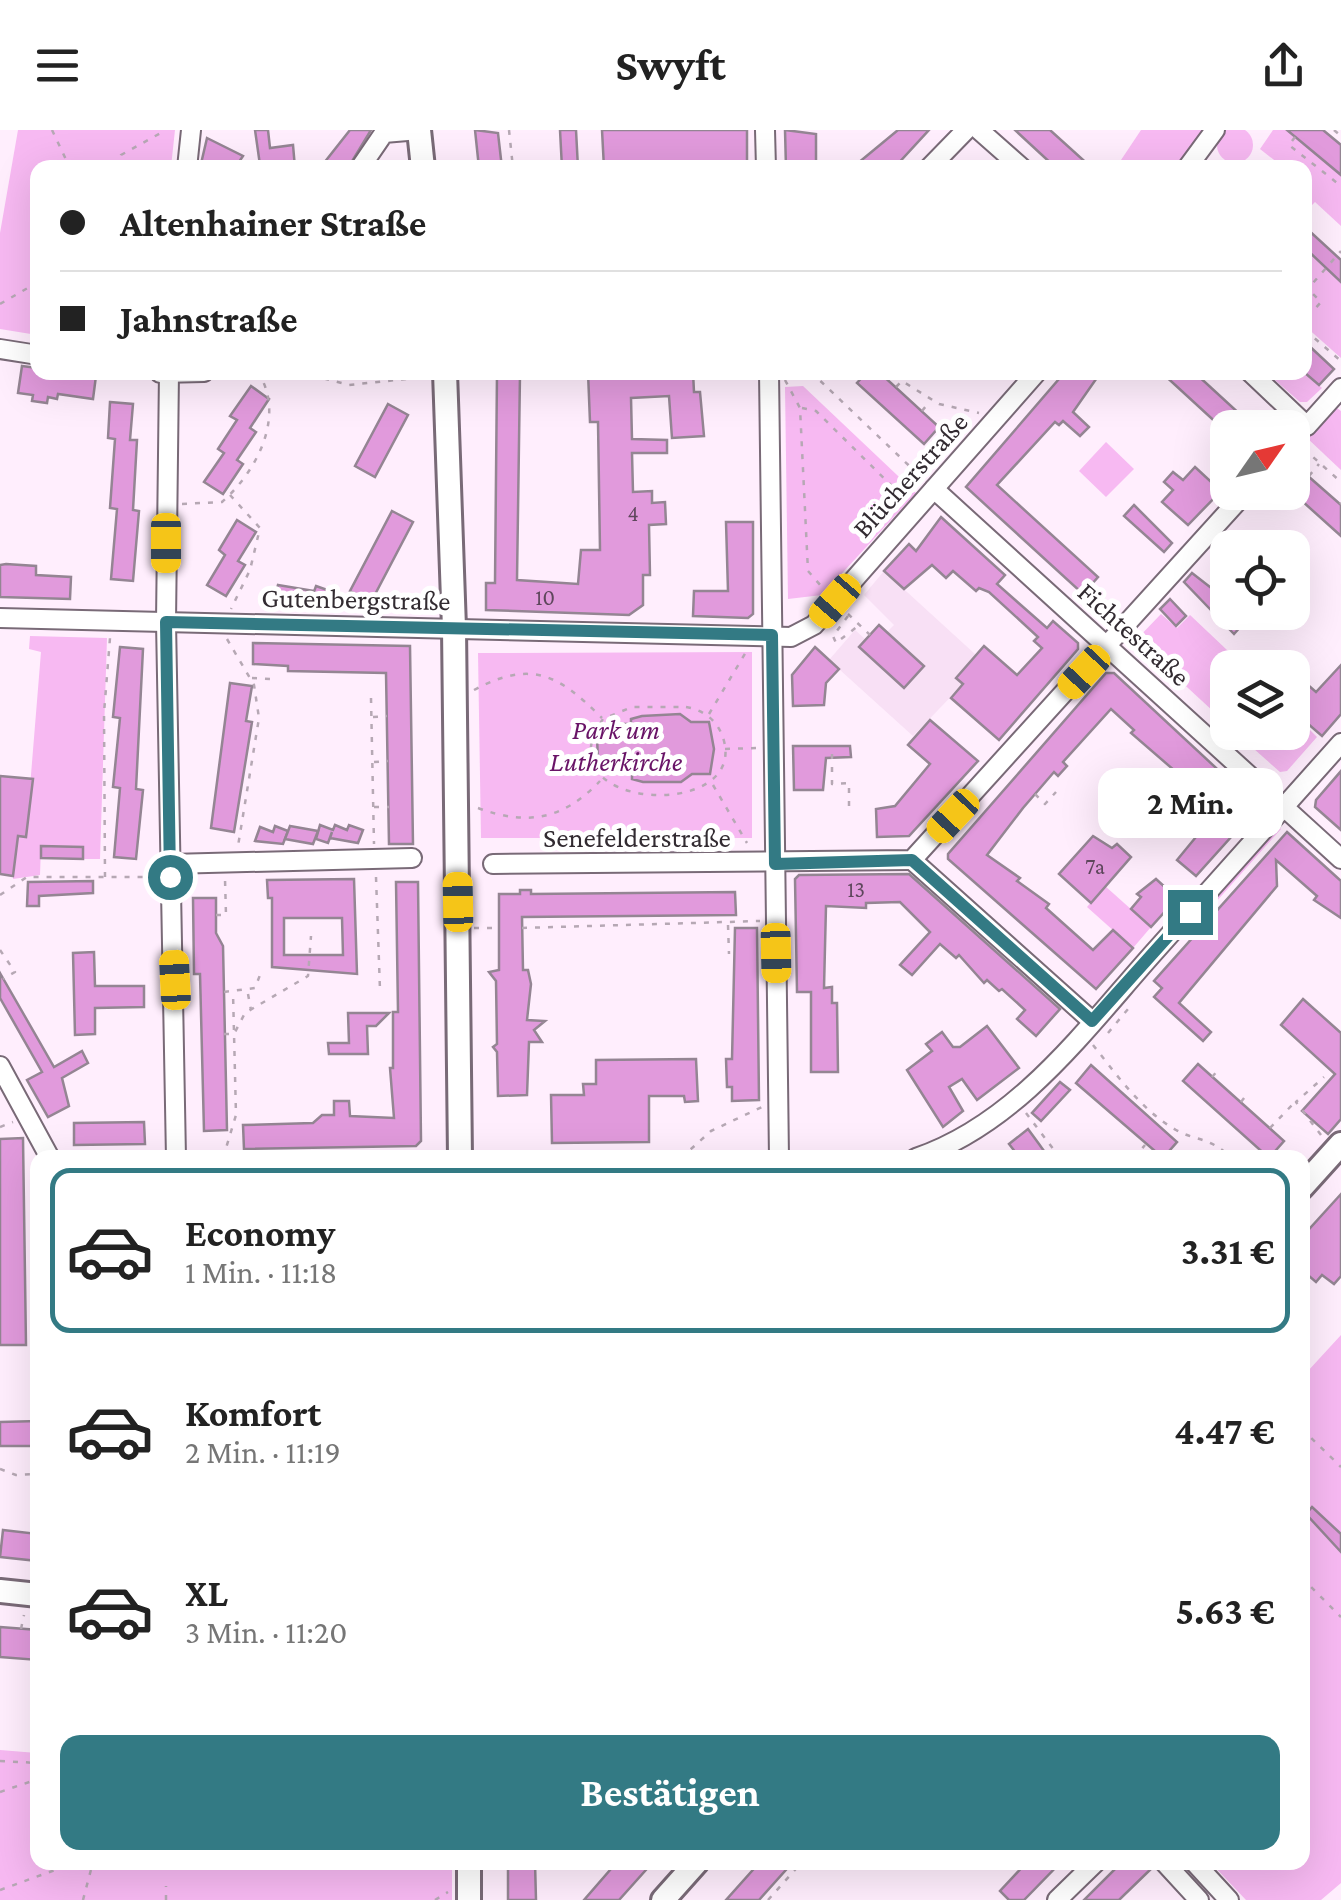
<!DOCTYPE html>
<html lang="de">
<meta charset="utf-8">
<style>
body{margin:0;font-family:"Crimson Pro",serif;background:#f2f2f2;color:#222;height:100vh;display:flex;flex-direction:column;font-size:38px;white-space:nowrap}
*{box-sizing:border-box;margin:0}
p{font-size:32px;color:#767676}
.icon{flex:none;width:55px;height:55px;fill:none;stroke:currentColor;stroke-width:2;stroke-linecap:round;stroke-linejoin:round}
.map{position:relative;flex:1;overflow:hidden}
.drawer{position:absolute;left:30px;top:1020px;width:1280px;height:720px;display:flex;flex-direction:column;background:#fff;border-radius:20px;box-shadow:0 10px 40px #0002}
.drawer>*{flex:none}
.guide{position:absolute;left:30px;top:30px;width:1282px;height:220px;border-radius:20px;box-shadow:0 10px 40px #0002;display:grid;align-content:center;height:220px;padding:0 30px;background:#fff}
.needle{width:65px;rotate:56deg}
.controls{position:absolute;left:1210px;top:280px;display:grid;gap:20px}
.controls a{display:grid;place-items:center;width:100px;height:100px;border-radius:20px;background:#fff;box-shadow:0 10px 40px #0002;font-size:50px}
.end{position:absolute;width:45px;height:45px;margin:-22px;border:12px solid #337a84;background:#fff;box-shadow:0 0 0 5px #fff}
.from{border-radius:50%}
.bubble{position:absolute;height:70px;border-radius:20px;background:#fff;box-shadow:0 10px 40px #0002;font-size:32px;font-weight:700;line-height:70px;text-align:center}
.car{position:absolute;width:30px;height:60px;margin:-30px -15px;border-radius:12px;box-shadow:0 0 8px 2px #0007;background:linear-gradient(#f5c518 24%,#345 0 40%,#f5c518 0 76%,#345 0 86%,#f5c518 0)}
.guide b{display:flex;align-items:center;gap:35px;height:95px;font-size:38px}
.guide b+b{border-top:2px solid #e0e0e0}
.guide i{width:25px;height:25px;background:#222}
ul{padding:18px 0 0;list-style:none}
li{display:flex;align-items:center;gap:30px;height:165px;margin:0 20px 15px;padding:0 10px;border:5px solid transparent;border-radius:20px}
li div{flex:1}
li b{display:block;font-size:38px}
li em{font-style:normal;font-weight:700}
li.active{border-color:#337a84}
li>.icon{width:90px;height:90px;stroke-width:1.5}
.primary-button{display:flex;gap:20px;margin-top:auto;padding:20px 30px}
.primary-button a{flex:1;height:115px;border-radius:20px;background:#337a84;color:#fff;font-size:40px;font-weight:700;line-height:115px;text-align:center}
header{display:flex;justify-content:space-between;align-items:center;height:130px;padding:0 30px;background:#fff;font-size:45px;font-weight:700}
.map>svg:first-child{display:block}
.built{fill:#f8e0f5}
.green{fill:#f7b9f2}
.building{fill:#e19adc;stroke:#948593;stroke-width:2.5;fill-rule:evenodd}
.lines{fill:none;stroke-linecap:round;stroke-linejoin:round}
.minor-casing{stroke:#796a77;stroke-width:22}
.major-casing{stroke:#796a77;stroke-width:28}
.path{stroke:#b6a8b4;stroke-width:2.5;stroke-dasharray:5 8;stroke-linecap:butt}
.minor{stroke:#fff;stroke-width:18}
.major{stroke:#fff;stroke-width:22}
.route{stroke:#337a84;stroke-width:12}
.labels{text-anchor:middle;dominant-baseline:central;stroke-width:10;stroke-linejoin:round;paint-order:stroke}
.number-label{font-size:22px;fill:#5e475c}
.street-label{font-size:28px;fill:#322b31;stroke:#fff}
.park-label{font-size:28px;font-style:italic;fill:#691467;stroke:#fff}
</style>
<header><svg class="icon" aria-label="menu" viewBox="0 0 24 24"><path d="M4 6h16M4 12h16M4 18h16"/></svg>Swyft<svg class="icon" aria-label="share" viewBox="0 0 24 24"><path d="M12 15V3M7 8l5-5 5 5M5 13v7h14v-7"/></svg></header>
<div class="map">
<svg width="1341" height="1770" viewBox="0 0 1341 1770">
<rect width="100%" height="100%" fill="#ffeefd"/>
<polygon class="built" points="884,441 976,525 956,547 963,554 913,606 829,530 855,500 866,510 879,495 887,502 894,495 864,465"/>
<g class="green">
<circle cx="1235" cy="15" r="18"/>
<polygon points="18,0 175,0 171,37 38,38 37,205 0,199 0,103"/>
<polygon points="1141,0 1204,0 1176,37 1125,37 1119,33"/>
<polygon points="1273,0 1287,0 1341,45 1341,96 1315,72 1305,82 1305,38 1283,37 1260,19"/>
<polygon points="1305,118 1341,152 1341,228 1305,196"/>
<polygon points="1267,243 1305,243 1322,258 1307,272 1300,272"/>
<polygon points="803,256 916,363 822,465 788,469 785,257"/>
<polygon points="1334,276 1341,281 1341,340 1306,307"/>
<polygon points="1106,312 1134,339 1106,367 1079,341"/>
<polygon points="1161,484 1177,498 1190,485 1245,537 1228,538 1227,594 1136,510"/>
<polygon points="30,506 107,508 100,729 83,729 83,717 41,716 40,745 13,749 18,706 26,706 41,522 29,519"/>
<polygon points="752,522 752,708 481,708 478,523"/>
<polygon points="1293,583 1317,607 1287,641 1280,642 1236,603 1292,602"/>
<polygon points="1276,694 1281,699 1183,809 1178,804"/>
<polygon points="1105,756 1151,797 1133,818 1087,777"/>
<polygon points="1341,1205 1341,1753 1321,1770 1246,1770 1211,1733 1302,1732 1303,1239 1307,1242"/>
<polygon points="0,1620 37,1623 38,1732 452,1733 452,1770 0,1770"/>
</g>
<g class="building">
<polygon points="255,0 268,0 270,18 293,15 295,38 280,38 280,32 260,35"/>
<polygon points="350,0 371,0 348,38 320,38"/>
<polygon points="475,0 498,3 502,38 479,38"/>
<polygon points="560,0 576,0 578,38 562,38"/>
<polygon points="602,0 747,0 747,38 604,38"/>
<polygon points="785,0 816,4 816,38 786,38"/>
<polygon points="898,0 929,0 894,38 852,38"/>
<polygon points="1015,0 1050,0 1092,38 1056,38"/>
<polygon points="1287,0 1323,0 1341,15 1341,45"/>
<polygon points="207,8 243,26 235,38 200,38"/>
<polygon points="1305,97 1341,130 1341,152 1305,118"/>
<polygon points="1305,212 1334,239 1319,255 1305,243"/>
<polygon points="22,236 38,238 38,242 96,246 93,269 58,264 57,269 48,267 47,273 32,271 33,265 18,263"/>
<polygon points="588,242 693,242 694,262 700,262 704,306 672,308 669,266 631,268 632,309 667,310 667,323 632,323 633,362 652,361 652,373 665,372 666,394 649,395 650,445 643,445 643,475 629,485 486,480 486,453 495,453 497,243 520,244 517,450 578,454 581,420 600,420 598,292 590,292"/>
<polygon points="867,242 879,242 939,297 924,314 857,253"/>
<polygon points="1065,242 1101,242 1073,282 1089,297 1080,306 1063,291 1059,295 1055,292 997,355 1098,447 1083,464 966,357"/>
<polygon points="1161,242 1194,242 1255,298 1222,298"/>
<polygon points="251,256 269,269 250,298 256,302 237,330 243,334 223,364 204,352 224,323 218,319 237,290 230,286"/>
<polygon points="110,272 133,274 130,310 137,310 133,380 139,381 133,451 111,449 117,379 110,378 115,309 108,308"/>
<polygon points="388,274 408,285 375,347 355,336"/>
<polygon points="1292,332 1341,375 1341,406 1292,362"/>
<polygon points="1195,337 1221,361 1188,395 1162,372 1173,360 1164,352 1173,342 1183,350"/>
<polygon points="1134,375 1172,413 1164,422 1124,386"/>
<polygon points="392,381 413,392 371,472 350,461"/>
<polygon points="941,387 1005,445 997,454 1047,498 1053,491 1078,513 1078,519 999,610 951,568 963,554 956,548 984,516 1017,545 1042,518 1034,511 1038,507 989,462 979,458 976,461 953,441 946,448 932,435 904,459 884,441 909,414 916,421"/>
<polygon points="237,390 256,402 238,431 245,435 226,466 207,455 225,425 219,420"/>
<polygon points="726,392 753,392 753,484 748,488 693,486 694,461 728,461"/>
<polygon points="6,434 36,436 36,445 71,447 70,469 0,467 0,435"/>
<polygon points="1192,443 1228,471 1228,482 1242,482 1236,489 1242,495 1234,504 1184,452"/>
<polygon points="278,455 314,461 310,473 275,466"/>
<polygon points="316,456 333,462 329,473 312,467"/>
<polygon points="1170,469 1186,486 1176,496 1160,479"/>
<polygon points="879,495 924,536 904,558 859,517"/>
<polygon points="253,513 410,516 413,714 389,714 386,543 288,541 288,536 253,534"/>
<polygon points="120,517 143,519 136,659 143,660 136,729 114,727 120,658 113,657 120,588 113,587"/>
<polygon points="815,517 839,539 826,553 824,575 793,576 792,545"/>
<polygon points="1341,535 1341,584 1322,606 1292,580 1292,541 1316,562"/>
<polygon points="1106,543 1114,543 1258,677 1196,746 1177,730 1219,679 1131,603 1134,600 1111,579 1063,632 1067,636 1058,646 1054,642 1023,678 987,725 1020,748 1017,751 1049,774 1046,778 1093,820 1113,800 1133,818 1096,859 948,729 948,724"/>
<polygon points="230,553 252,556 246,591 252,592 234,702 211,698"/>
<polygon points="680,584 691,592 709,592 714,619 710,644 692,644 681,652 643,652 632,649 632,643 609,643 609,632 598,632 597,606 608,606 608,594 631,594 631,589 642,586"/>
<polygon points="930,590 978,631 909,706 877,707 876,679 895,676 930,634 908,615"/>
<polygon points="793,616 850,616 851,627 826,628 823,660 794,660"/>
<polygon points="1341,641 1341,700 1315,677 1316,670"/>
<polygon points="0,646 33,649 26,707 18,706 13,746 0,744"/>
<polygon points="320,695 333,700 335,695 347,700 349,695 363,700 358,713 330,708 332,702 328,713 316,709"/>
<polygon points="275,696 288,701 283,714 255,711 260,697 273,702"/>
<polygon points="290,696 318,701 313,714 285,709"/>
<polygon points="1287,702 1341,751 1341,788 1314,770 1317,766 1276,730 1277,756 1179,873 1211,902 1203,911 1154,867 1162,858 1154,851"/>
<polygon points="1093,706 1112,718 1117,714 1131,727 1091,773 1059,744"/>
<polygon points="41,716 83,717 83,729 41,728"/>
<polygon points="909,744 1060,879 1036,906 1017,889 1025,880 1002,859 999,861 987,850 984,853 959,825 956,828 940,814 912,845 900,835 930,802 900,772 866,773 866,778 826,776 824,858 832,857 832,873 837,873 838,942 811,942 811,862 797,862 795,749 799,745"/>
<path d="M354,749L357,844L272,837V768H268L267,750ZM284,788H342L343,825H284Z"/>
<polygon points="1156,749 1177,768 1151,797 1131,779 1141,767 1137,764"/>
<polygon points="93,751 93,763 39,766 39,776 27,776 28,752"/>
<polygon points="396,752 418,752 421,1011 416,1016 244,1019 243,995 313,993 322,985 334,985 334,971 349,971 350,986 394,988 390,938 393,938 393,882 398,882"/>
<polygon points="520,760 531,760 531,764 735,762 736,785 522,787 523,840 528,840 531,854 527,890 545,891 534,900 542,912 529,912 527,965 498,966 497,922 493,917 497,914 496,851 489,842 499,840 499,764 520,764"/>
<polygon points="193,768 216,768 216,803 223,816 227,1000 204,1001 200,844 194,844"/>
<polygon points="735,798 757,798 759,970 732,971 732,957 727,957 726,929 732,929"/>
<polygon points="94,822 95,856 144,856 144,877 95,878 95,904 75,905 73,823"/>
<polygon points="0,843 54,937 82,921 88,933 62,948 69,976 48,987 27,950 42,942 0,868"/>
<polygon points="1303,869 1341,903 1341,989 1328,1004 1302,981 1335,944 1281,895"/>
<polygon points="348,883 389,883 376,896 367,896 368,924 329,924 328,913 349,913"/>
<polygon points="987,896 1019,938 977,970 962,949 949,957 963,981 943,997 907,940 932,921 926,914 942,902 953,917 960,917"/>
<polygon points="696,929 698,971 685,972 684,966 649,966 649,1012 552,1013 551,965 584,965 583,954 596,954 596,930"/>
<polygon points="1198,934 1284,1011 1269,1028 1183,951"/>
<polygon points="1091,935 1177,1012 1163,1028 1076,953"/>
<polygon points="1060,952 1070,960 1041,991 1032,983"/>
<polygon points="144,992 145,1014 74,1015 74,993"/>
<polygon points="1028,999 1039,1014 1049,1028 1020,1028 1009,1014"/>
<polygon points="23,1008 26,1215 0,1215 0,1009"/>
<polygon points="1341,1064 1341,1146 1334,1154 1322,1145 1316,1152 1302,1140 1302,1107"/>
<polygon points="38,1291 38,1316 0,1316 0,1292"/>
<polygon points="1312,1377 1341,1404 1341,1422 1306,1384"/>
<polygon points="3,1400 38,1404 38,1431 0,1427"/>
<polygon points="0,1497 38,1500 38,1530 0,1527"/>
<polygon points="508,1732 535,1732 536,1770 508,1770"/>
<polygon points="617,1732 653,1732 619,1770 584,1770"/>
<polygon points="760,1732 793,1732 759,1770 726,1770"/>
<polygon points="1027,1732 1061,1732 1024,1770 1009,1770 1000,1761"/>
<polygon points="1122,1732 1152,1732 1153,1737 1119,1770 1084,1770"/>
</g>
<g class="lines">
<defs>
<g id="minor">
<polyline points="765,0 766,38"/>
<polyline points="979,0 1022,38"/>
<polyline points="187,38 191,0"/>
<polyline points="360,38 384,3 419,0"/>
<polyline points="929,38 966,0"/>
<polyline points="1187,38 1215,0"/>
<polyline points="0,219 38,225"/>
<polyline points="169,242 166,492 176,1028"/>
<polyline points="769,242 779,1028"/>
<polyline points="1250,242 1307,296 1341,258"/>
<polyline points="160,243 204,242"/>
<polyline points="934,359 1341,729"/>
<polyline points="0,488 791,507 814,495 1037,242"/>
<polyline points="912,730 1092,891"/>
<polyline points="170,734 412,728"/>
<polyline points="493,734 912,730 1246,362"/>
<polyline points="0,936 50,1028"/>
<path d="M916,1028C1019,993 1086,898 1157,819C1218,750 1280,682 1341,613"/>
<polyline points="1164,1732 1199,1770"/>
<polyline points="1194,1732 1229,1770"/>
<polyline points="1057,1770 1096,1732"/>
</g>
<g id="major">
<polyline points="419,0 423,38"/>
<polyline points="445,242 454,498 460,1028"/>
<polyline points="1302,1057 1341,1014"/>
<polyline points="0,1461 38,1465"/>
<polyline points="469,1732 469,1770"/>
<polyline points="663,1770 697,1732"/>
</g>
</defs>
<use href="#minor" class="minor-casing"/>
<use href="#major" class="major-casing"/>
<g class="path">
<polyline points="52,0 70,38"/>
<polyline points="509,0 513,38"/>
<polyline points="1334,0 1341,6"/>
<polyline points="1295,7 1289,15 1341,56"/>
<polyline points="118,38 121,25 166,0"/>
<polyline points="1305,162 1341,121"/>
<polyline points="0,174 38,152"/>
<polyline points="1305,178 1314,180 1321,172 1309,160"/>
<polyline points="1305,200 1341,231"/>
<polyline points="299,242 349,255 425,247"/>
<polyline points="811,242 922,348"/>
<polyline points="893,242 901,250"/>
<polyline points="785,250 800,278 808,441 822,457"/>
<polyline points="896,257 902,251 939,274 979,283"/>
<polyline points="802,278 816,281 903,367"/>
<polyline points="922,281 930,271"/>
<polyline points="1294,310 1341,352"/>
<polyline points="1309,346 1319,334"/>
<polyline points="230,365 260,398 250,440 231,479"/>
<path d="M182,374L222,372C257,341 286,286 258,242"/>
<polyline points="1340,374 1341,373"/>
<polyline points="848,484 870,505"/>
<polyline points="848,486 833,506 836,513 858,496"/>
<polyline points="227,509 254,555 259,588 238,716"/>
<polyline points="252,548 272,549"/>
<path d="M474,560C532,529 559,545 602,588"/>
<polyline points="371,568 374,714"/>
<path d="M686,577C705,580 719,592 724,611C745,692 539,680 603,589L632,577Z"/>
<polyline points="709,584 746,522"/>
<polyline points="373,587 387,586"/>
<polyline points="725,619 757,618"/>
<polyline points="832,624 832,654 849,653 849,683"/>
<polyline points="374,632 388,631"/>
<polyline points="713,655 747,713"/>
<polyline points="1035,664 1045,674 1056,662"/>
<polyline points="374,677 389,677"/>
<path d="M478,678C527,696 563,690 600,651"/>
<polyline points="105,747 104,583 110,508"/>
<polyline points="376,747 380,860"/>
<polyline points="0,765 27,747 154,747"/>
<polyline points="216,785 226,785 225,749"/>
<polyline points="728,795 729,824"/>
<polyline points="474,798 499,798"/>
<polyline points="522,798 760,791"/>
<polyline points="0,820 15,842 3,849"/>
<polyline points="224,862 255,858 260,845"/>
<polyline points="248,864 251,880"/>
<polyline points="1108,903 1128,879"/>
<polyline points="224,904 234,904 245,883 308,846 311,806"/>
<path d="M1093,915C1117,945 1141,980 1176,1000C1198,1012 1208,1006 1232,1028"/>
<polyline points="1212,947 1220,938"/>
<polyline points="1241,972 1248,963"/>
<polyline points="1026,983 1060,1028"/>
<polyline points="0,997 13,992"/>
<polyline points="1270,998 1294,973"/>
<polyline points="1321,1005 1296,972 1324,947"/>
<polyline points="223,1028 236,985 233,862"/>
<polyline points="681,1028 711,1001 764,976"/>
<polyline points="1134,1028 1145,1015"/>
<polyline points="1302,1299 1341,1337"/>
<polyline points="0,1339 16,1345 38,1344"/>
<polyline points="1302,1448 1341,1487"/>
<polyline points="21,1499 24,1485"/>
<polyline points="0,1631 38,1633"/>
<polyline points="0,1662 38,1649"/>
<polyline points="0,1760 77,1732"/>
<polyline points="83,1770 93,1732"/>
<polyline points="166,1770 166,1756"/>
<polyline points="435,1770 448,1762"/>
<polyline points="768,1770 802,1732"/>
</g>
<use href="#minor" class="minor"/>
<use href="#major" class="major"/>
</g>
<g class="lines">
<polyline class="route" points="170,747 166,492 772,505 775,734 912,730 1092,891 1190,782"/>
</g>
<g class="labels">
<g class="number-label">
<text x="633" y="383">4</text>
<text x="545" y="467">10</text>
<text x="1095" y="736">7a</text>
<text x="856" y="759">13</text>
</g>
<g class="street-label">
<text transform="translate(910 345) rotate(-48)">Blücherstraße</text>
<text transform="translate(356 469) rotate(1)">Gutenbergstraße</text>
<text transform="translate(1134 504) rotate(42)">Fichtestraße</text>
<text x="637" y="707">Senefelderstraße</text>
</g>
<g class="park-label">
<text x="616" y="599">Park um<tspan x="616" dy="32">Lutherkirche</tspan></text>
</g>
</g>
</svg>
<div class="controls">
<a><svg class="needle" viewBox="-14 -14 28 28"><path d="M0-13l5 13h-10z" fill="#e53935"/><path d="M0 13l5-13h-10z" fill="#767676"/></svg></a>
<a><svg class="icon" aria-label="locate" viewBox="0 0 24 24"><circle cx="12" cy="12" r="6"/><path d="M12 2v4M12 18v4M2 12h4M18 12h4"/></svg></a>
<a><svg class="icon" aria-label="layers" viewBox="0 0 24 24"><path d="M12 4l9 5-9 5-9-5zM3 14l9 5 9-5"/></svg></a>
</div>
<i class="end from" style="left:170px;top:747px"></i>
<i class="end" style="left:1190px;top:782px"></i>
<div class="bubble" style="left:1098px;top:638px;width:185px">2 Min.</div>
<i class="car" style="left:166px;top:413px;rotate:180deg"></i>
<i class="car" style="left:835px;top:471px;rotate:221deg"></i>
<i class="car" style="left:1084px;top:542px;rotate:223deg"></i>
<i class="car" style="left:953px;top:686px;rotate:223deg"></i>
<i class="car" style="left:458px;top:772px;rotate:359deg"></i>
<i class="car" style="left:776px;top:823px;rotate:179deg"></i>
<i class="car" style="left:175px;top:850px;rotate:357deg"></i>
<div class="guide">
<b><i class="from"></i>Altenhainer Straße</b>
<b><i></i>Jahnstraße</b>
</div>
<section class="drawer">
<ul>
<li class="active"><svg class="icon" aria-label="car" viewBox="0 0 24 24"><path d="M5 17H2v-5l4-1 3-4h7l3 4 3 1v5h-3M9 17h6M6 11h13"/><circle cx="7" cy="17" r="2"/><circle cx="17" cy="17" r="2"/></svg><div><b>Economy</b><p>1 Min. · 11:18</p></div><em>3.31 €</em></li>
<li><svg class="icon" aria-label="car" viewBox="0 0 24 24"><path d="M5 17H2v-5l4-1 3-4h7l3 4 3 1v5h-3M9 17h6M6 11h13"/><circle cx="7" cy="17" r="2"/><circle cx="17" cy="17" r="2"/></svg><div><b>Komfort</b><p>2 Min. · 11:19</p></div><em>4.47 €</em></li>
<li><svg class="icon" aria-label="car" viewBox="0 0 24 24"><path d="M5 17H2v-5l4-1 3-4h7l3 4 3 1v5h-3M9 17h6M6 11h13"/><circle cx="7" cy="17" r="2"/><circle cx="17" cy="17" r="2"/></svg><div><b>XL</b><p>3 Min. · 11:20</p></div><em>5.63 €</em></li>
</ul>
<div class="primary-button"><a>Bestätigen</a></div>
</section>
</div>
